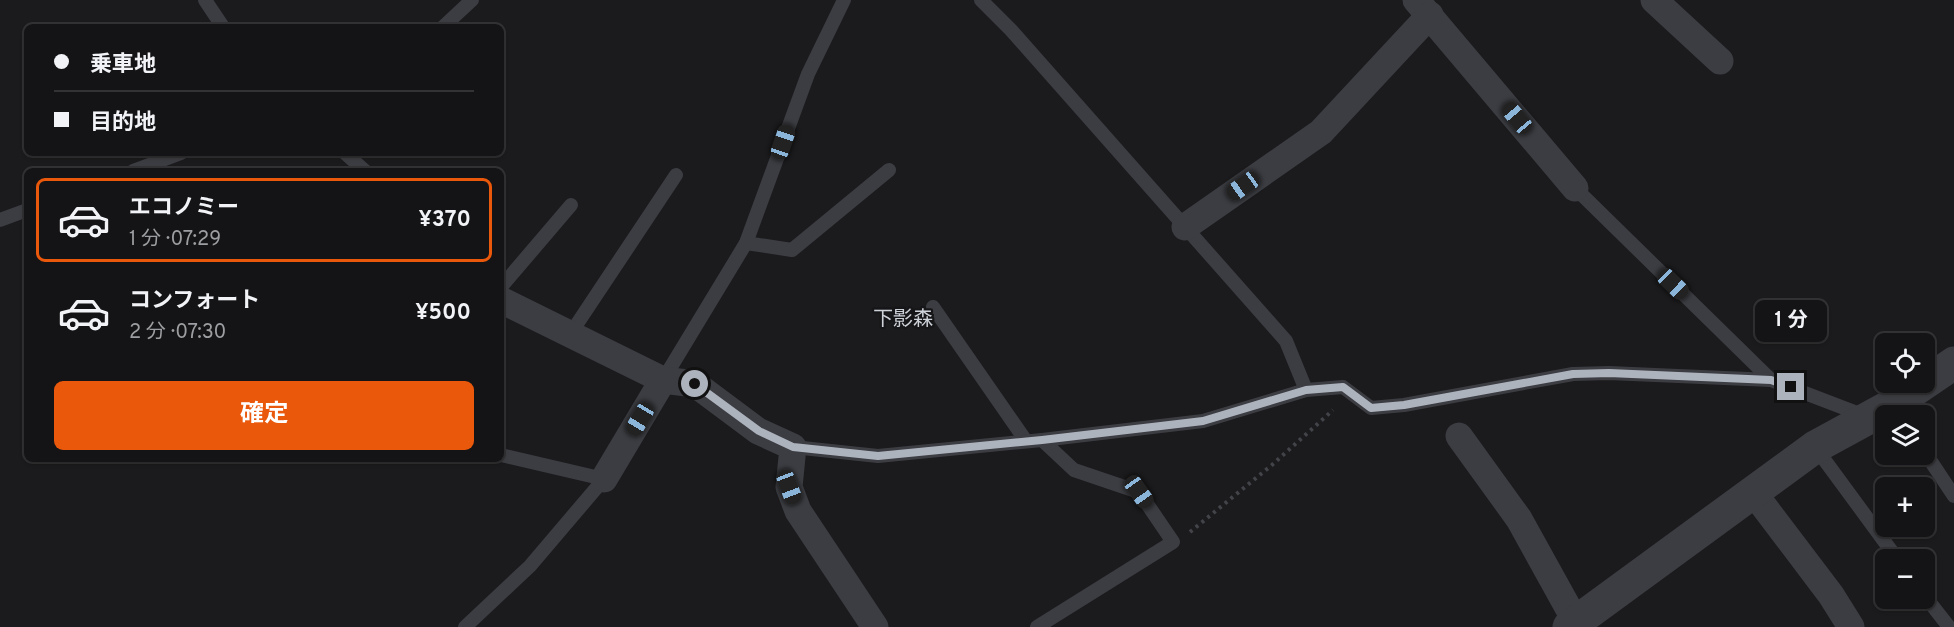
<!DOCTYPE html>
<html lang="ja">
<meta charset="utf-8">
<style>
body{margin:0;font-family:Overpass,"Noto Sans JP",sans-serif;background:#1d1d1f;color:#f1f3f6;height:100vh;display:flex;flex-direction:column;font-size:22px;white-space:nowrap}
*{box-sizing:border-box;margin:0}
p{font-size:20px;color:#9d9ea1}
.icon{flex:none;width:33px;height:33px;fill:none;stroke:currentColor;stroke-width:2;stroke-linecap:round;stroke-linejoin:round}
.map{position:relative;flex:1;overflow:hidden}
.drawer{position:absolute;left:24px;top:168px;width:480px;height:294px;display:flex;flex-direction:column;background:#141416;border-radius:9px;box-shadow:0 2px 4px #0004,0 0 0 2px #333335}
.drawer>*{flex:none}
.banner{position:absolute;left:24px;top:24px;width:480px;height:132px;border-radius:9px;box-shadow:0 2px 4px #0004,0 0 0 2px #333335;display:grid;align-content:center;height:132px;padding:0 30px;background:#141416}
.buttons{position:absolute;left:1875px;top:333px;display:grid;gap:12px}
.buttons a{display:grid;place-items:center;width:60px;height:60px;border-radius:9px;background:#141416;box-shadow:0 2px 4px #0004,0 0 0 2px #333335;font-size:30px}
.end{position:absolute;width:27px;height:27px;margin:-14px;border:8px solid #adb3bd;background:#111;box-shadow:0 0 0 3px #111}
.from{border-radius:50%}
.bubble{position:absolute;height:42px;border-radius:9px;background:#141416;box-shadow:0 2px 4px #0004,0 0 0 2px #333335;font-size:20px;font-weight:700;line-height:42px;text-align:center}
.car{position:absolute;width:18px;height:36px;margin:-18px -9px;border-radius:8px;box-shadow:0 0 4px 2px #0007;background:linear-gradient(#222 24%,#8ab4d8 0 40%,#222 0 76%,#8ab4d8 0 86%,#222 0)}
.banner b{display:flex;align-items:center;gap:21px;height:57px;font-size:22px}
.banner b+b{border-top:2px solid #333335}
.banner i{width:15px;height:15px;background:#f1f3f6}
ul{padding:10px 0 0;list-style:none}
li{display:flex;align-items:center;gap:18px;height:84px;margin:0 12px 9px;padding:0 18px;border:3px solid transparent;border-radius:9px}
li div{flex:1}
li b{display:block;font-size:22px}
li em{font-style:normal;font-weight:700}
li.on{border-color:#ea580c}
li>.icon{width:54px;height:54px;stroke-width:1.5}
.primary-button{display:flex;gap:12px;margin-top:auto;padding:12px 30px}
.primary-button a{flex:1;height:69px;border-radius:9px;background:#ea580c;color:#fff;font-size:24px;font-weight:700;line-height:69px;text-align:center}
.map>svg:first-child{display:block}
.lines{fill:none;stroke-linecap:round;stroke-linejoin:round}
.path{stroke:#424449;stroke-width:4;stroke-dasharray:3 4.5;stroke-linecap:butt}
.service{stroke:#3c3d42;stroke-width:14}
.minor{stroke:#3c3d42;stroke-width:27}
.tertiary{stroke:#3c3d42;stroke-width:33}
.route{stroke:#adb3bd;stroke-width:8}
.labels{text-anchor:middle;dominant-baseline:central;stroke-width:4.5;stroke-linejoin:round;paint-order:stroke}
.quarter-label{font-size:20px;fill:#ced2d9;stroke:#161618}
</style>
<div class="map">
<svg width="1954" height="627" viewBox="0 0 1954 627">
<rect width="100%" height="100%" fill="#1b1b1d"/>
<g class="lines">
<polyline class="path" points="1190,532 1272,465 1333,410"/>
<g class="service">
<polyline points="205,0 223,27"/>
<polyline points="981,0 1011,30 1286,341 1306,390"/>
<polyline points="443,27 472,0"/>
<polyline points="345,153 365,171"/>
<polyline points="133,171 181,153"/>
<polyline points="1575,188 1771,380"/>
<polyline points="0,220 27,210"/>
<polyline points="746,243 792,250 889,170"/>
<polyline points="501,287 571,205"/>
<polyline points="933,307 1026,441"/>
<polyline points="571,333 676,175"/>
<polyline points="663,380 746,243 808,74 844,0"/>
<polyline points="793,447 878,456 1042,440 1203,421 1306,390 1343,387 1371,408 1404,405 1573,374 1609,373 1771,380 1865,416"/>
<polyline points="1815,447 1898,560"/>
<polyline points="1924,451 1954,496"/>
<polyline points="1924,595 1949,627"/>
<polyline points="465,627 530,566 604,479 501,455"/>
<polyline points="1037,627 1173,542 1139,492 1074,470 1042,440"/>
</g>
<g class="minor">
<polyline points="1416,0 1575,188"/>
<polyline points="1654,0 1720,61"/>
<polyline points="1185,227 1321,132 1430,15"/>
<polyline points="501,300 663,380 695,384 758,431 793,447 789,487 798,511 875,627"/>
<polyline points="1459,436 1519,519 1576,622"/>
<polyline points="604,479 663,380"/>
<polyline points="1753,492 1831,595 1851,627"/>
</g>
<polyline class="tertiary" points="1569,627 1815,447 1894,404 1954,363"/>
</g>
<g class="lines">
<polyline class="route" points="695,384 759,431 793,447 878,456 1042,440 1203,421 1306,390 1343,387 1371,408 1404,405 1573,374 1609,373 1771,380 1791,387"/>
</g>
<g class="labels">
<g class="quarter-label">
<text x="903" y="320">下影森</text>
</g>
</g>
</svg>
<div class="buttons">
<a><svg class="icon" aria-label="locate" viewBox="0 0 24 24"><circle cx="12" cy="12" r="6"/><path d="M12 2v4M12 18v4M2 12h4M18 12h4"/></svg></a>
<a><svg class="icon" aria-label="layers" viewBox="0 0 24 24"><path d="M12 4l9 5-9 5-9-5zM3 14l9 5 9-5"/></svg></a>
<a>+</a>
<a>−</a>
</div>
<i class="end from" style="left:695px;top:384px"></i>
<i class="end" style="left:1791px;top:387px"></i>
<div class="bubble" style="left:1755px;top:300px;width:72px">1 分</div>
<i class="car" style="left:1517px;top:118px;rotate:320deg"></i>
<i class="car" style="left:783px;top:142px;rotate:19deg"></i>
<i class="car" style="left:1243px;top:186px;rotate:235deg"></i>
<i class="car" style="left:1673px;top:284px;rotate:134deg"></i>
<i class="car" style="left:640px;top:419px;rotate:211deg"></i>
<i class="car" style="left:789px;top:487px;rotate:159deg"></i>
<i class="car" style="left:1139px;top:492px;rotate:145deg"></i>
<div class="banner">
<b><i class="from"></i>乗車地</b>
<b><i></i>目的地</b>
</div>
<section class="drawer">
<ul>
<li class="on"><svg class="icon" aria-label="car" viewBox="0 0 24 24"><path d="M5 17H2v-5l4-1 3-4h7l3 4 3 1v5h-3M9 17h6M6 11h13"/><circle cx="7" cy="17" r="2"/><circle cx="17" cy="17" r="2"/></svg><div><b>エコノミー</b><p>1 分 · 07:29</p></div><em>¥370</em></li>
<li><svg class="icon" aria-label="car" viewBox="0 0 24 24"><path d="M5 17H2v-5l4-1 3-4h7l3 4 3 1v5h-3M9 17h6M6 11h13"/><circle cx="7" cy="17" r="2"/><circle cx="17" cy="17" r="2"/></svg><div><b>コンフォート</b><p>2 分 · 07:30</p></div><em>¥500</em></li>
</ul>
<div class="primary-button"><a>確定</a></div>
</section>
</div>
